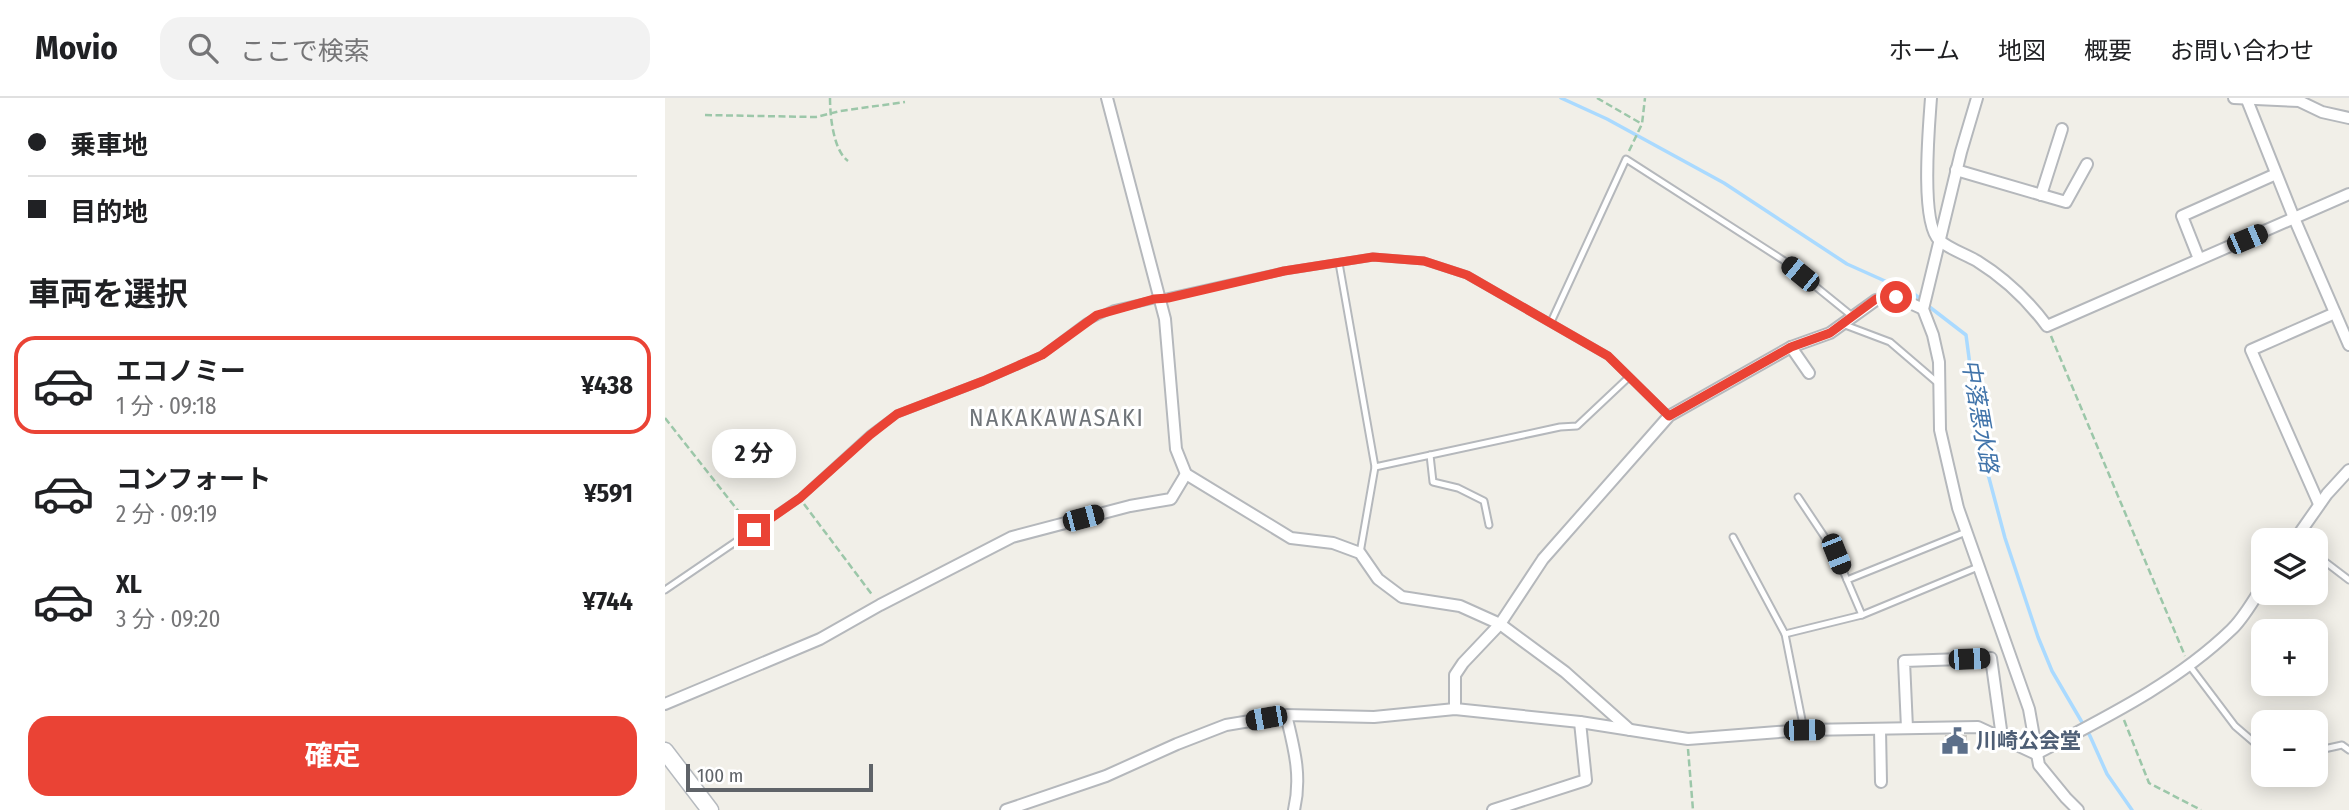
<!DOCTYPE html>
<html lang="ja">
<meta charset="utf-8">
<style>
body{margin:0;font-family:"Fira Sans Condensed","Noto Sans JP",sans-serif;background:#f2f2f2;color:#202124;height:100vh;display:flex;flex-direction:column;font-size:26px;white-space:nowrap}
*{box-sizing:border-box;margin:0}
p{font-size:23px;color:#757577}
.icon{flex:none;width:38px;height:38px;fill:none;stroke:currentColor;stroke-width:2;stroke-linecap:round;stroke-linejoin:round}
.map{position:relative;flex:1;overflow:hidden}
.details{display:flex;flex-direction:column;background:#fff;width:665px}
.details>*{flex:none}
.hud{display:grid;align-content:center;height:154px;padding:0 28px;background:#fff}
.controls{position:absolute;left:1586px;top:430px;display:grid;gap:14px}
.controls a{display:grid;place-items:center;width:77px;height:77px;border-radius:14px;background:#fff;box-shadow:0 4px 18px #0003;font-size:35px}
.scale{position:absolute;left:21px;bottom:18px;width:187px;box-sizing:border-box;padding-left:7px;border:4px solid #5f6368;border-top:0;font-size:19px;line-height:24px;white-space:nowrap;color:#5f6368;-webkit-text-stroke:5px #fff;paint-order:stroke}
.end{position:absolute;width:32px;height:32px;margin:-16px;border:9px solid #ea4335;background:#fff;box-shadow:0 0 0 4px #fff}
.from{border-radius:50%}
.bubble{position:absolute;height:49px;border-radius:21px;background:#fff;box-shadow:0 4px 18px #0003;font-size:23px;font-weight:700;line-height:49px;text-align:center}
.car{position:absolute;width:21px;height:42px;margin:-21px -10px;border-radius:9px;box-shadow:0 0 5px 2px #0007;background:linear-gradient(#222 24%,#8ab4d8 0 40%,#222 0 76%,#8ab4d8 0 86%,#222 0)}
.hud b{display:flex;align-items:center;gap:24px;height:66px;font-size:26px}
.hud b+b{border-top:2px solid #e0e0e0}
.hud i{width:18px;height:18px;background:#202124}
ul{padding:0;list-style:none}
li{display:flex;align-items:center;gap:21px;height:98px;margin:0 14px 10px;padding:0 14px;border:4px solid transparent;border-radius:21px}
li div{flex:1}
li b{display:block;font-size:26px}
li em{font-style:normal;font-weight:700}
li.current{border-color:#ea4335}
li>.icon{width:63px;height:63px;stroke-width:1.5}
h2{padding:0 28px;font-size:32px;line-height:84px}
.action{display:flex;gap:14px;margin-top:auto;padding:14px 28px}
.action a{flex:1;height:80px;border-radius:21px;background:#ea4335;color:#fff;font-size:28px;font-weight:700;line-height:80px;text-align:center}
header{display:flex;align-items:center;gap:42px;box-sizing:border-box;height:98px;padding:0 35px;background:#fff;border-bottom:2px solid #e0e0e0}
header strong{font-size:33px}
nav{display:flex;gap:38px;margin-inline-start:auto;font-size:24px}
.search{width:490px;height:63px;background:#f2f2f2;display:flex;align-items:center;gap:18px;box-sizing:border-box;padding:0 24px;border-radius:21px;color:#757577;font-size:26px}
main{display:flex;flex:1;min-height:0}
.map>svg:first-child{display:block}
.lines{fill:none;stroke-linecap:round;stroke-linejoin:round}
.stream{stroke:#aadaff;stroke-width:3.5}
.building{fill:#cccac5}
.lane-casing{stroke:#b5b8bc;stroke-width:9}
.street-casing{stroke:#b5b8bc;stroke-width:14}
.secondary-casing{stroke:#b6babf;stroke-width:19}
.path{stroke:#9cc7a9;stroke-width:2.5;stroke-dasharray:7 3.5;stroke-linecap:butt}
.lane{stroke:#fff;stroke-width:5}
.street{stroke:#fff;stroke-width:10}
.secondary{stroke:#fff;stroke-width:16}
.route{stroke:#ea4335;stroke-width:9}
.labels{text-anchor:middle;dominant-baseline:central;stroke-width:6;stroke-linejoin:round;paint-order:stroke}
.service-label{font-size:21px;font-weight:bold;fill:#4e5e75;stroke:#fff;text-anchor:start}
.water-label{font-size:23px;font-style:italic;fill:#4174aa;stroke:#fff}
.quarter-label{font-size:24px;letter-spacing:2px;fill:#70757a;stroke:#fff}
</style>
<header>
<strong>Movio</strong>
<div class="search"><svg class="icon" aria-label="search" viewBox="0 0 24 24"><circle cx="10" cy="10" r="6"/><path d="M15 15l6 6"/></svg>ここで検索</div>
<nav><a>ホーム</a><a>地図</a><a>概要</a><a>お問い合わせ</a></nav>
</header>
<main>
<section class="details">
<div class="hud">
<b><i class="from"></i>乗車地</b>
<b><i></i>目的地</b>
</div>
<h2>車両を選択</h2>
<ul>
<li class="current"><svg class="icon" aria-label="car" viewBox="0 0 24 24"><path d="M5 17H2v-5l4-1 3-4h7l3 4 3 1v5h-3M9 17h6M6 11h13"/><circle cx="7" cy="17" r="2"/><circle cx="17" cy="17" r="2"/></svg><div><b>エコノミー</b><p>1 分 · 09:18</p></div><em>¥438</em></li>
<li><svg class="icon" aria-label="car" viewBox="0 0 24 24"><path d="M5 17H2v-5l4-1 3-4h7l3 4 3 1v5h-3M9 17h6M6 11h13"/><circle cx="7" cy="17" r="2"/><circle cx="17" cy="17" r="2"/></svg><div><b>コンフォート</b><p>2 分 · 09:19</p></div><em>¥591</em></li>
<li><svg class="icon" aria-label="car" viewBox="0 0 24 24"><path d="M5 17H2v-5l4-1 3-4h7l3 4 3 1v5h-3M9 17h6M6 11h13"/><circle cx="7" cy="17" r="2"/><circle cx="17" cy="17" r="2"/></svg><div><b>XL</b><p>3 分 · 09:20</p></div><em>¥744</em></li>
</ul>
<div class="action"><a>確定</a></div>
</section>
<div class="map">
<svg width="1684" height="712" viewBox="0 0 1684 712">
<rect width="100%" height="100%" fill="#f1efe8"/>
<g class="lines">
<g class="stream">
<polyline points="896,0 942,21 1059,85 1182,166 1249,196 1257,202"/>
<polyline points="1262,207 1301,237 1316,350 1340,440 1373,539 1387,573 1425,638 1442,676 1467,712"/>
</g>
</g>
<polygon class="building" points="1280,637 1302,637 1301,652 1279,651"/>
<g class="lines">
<defs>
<g id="lane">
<polyline points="674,165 710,369 895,329 912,328 964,279"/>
<polyline points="886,224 961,61 1118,162 1187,218"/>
<polyline points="1180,227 1225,244 1274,286"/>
<polyline points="765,357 768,384 793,390 819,403 824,427"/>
<polyline points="1133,399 1171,456 1182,482"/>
<polyline points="1301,434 1182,482 1197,517 1313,469"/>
<polyline points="1068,439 1120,536"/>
<polyline points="695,455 710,369"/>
<polyline points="1650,456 1684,482"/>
<polyline points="0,492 135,400 205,336 232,316 318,283 377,257 421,224 448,211 619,173 708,159 759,163 802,177 943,258 1004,318"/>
<polyline points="1524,567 1570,628 1598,652"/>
<polyline points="1139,632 1120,536 1197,517"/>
<polyline points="1650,653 1677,647 1684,652"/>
</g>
<g id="street">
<polyline points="442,0 500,221 511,351 521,376 626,440 668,445 695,455 713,481 737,499 795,508 835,526 878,461 1004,318 1126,249 1165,235 1211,202 1232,199 1258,211"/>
<path d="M1266,0C1264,28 1255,124 1274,142C1284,151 1300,156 1312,163C1341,181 1362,201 1382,228L1684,96"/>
<polyline points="1312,0 1296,54 1258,211 1268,237 1274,264 1275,332 1293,410 1364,611 1374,667 1401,700 1413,712"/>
<polyline points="1569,0 1634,3 1657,14 1684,20"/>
<polyline points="1582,2 1629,120 1684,247"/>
<polyline points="1291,72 1401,104 1422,66"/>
<polyline points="1376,97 1397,31"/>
<polyline points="1534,161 1517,118 1611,76"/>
<polyline points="1126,249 1144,275"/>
<polyline points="1654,406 1586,252 1670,215"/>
<polyline points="1629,443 1662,396 1684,372"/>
<polyline points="0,606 155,541 215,507 347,439 465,408 506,401 521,376"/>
<polyline points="790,611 790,577 798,565 835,526 900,574 965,632"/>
<path d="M621,617C629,650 637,678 629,712"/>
<polyline points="1242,630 1239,563 1326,560 1337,639"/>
<polyline points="1215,631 1216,684"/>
<path d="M1371,656C1439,620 1510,586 1566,532C1579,520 1588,502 1598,488"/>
<polyline points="341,712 441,678 512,646 561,627 621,617 709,619 790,611 915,624 1023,641 1139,632 1313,629 1371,656"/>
<polyline points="828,712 921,682 915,624"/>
</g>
<polyline id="secondary" points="0,653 45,712"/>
</defs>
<use href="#lane" class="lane-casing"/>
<use href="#street" class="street-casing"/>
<use href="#secondary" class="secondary-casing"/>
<g class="path">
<path d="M165,0C165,17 168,52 183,63"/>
<polyline points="932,0 977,26"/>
<polyline points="40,17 151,19 175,13 240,4"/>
<polyline points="964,53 977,26 980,0"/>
<polyline points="1386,238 1520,558"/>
<polyline points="0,320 82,424"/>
<polyline points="139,406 208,498"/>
<polyline points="1459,622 1484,685 1536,712"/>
<polyline points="1023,651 1028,712"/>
</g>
<use href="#lane" class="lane"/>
<use href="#street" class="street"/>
<use href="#secondary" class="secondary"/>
</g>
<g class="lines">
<polyline class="route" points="89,432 135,400 205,337 232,316 318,283 377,257 432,217 489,201 503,200 619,173 708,159 759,163 802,177 943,258 1004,318 1126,249 1165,235 1211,201 1231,199"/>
</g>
<defs>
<symbol id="civic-bare" viewBox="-9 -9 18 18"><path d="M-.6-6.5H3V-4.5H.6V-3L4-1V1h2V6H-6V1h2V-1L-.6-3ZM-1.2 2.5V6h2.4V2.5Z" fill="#5c6f8a" stroke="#fff" stroke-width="2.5" paint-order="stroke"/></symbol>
</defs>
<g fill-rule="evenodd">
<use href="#civic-bare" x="1271" y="624" width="38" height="38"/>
</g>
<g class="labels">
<g class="service-label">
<text x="1311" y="643">川崎公会堂</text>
</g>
<g class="water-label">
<text transform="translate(1315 318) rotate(80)">中落悪水路</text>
</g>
<g class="quarter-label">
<text x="392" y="320">NAKAKAWASAKI</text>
</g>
</g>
</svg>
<div class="controls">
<a><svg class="icon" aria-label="layers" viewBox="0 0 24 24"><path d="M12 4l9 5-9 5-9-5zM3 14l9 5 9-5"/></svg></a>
<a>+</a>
<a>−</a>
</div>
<div class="scale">100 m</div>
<i class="end from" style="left:1231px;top:199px"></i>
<i class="end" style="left:89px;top:432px"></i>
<div class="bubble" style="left:47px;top:331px;width:84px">2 分</div>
<i class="car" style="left:1582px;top:141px;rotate:67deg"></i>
<i class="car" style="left:1135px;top:176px;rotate:309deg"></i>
<i class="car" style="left:418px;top:420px;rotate:75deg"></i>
<i class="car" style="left:1171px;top:456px;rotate:158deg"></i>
<i class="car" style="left:1304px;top:561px;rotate:88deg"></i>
<i class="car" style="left:601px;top:620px;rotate:260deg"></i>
<i class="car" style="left:1139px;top:632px;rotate:89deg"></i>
</div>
</main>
